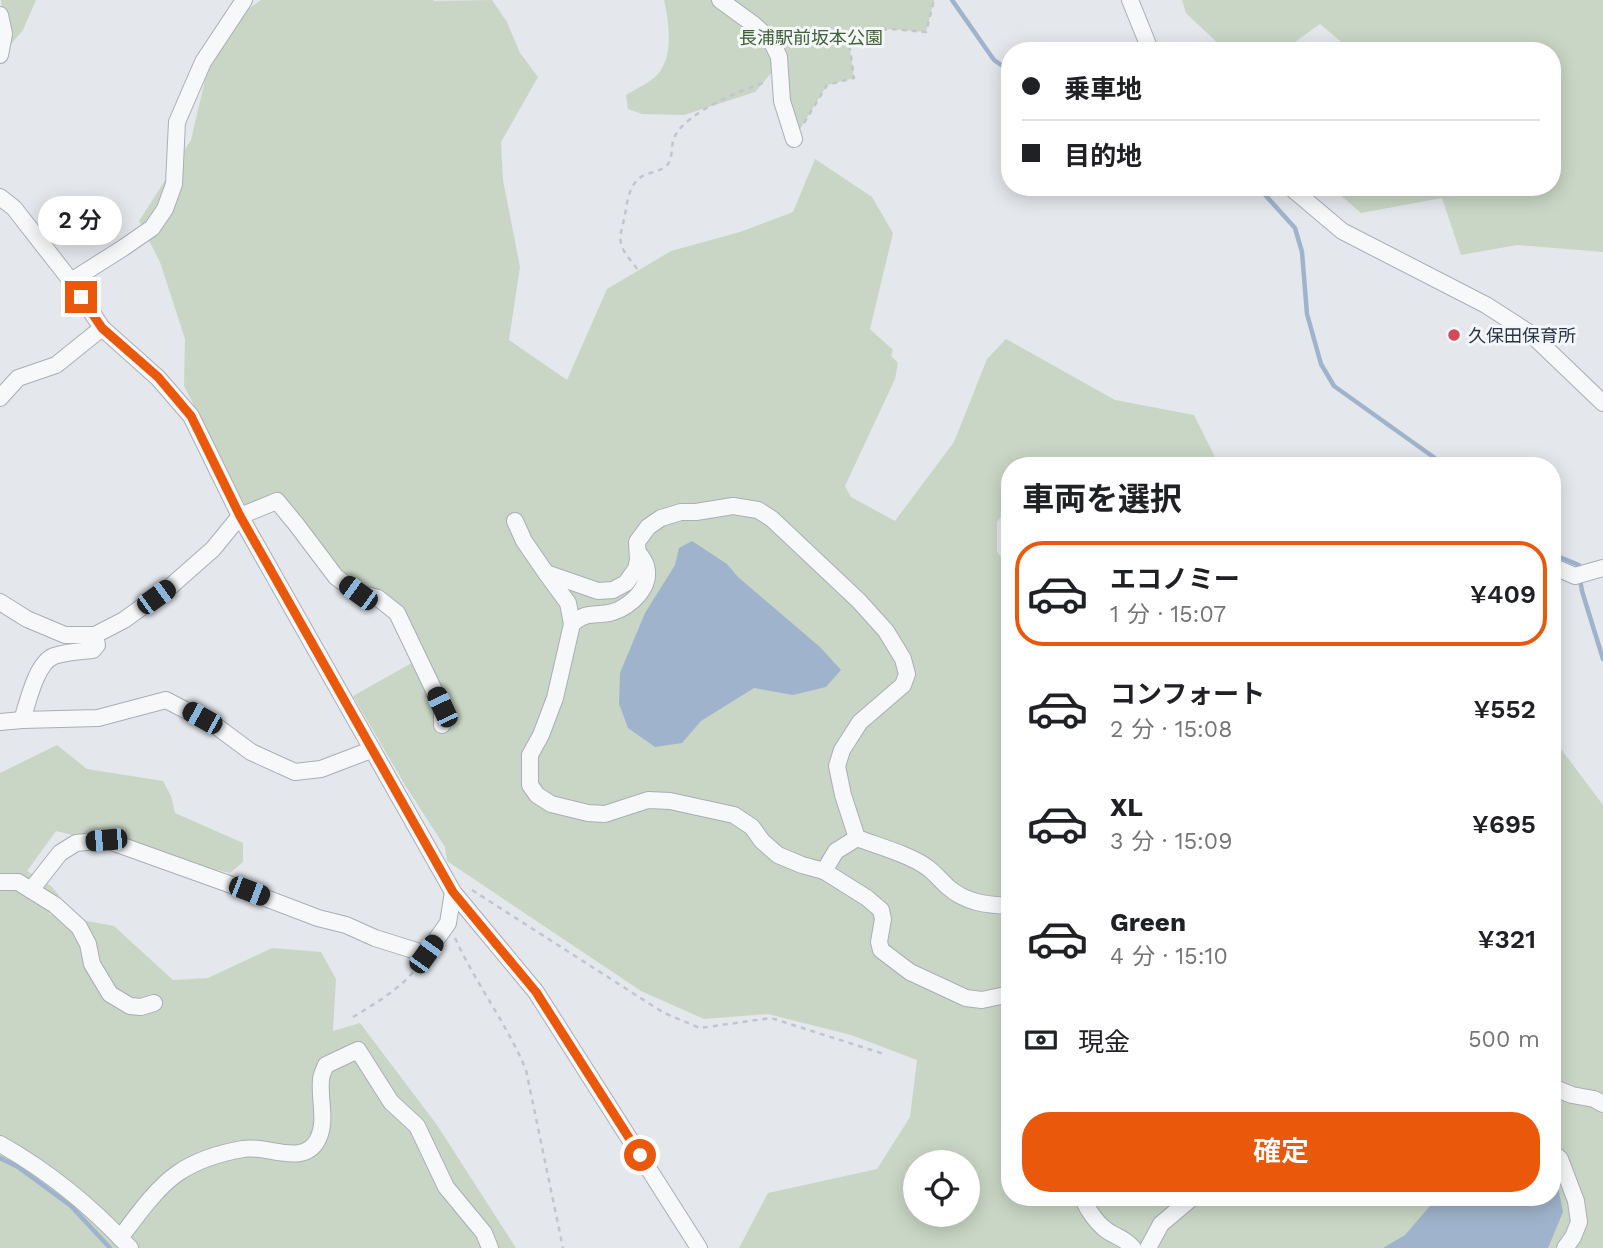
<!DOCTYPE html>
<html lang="ja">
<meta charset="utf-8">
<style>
body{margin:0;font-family:"Work Sans","Noto Sans JP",sans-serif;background:#f2f2f2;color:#202124;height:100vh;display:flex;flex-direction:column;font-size:26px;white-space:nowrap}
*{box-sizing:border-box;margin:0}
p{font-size:23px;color:#757577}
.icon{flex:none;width:38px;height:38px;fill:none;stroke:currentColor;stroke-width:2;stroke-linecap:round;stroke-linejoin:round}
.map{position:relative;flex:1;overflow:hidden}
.drawer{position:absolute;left:1001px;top:457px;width:560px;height:749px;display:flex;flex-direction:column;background:#fff;border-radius:28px;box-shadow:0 4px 18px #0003}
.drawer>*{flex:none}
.guide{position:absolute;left:1001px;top:42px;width:560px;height:154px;border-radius:28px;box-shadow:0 4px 18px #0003;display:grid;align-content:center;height:154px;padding:0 21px;background:#fff}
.tools{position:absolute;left:903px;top:1150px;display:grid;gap:14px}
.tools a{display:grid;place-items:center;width:77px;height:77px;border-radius:50%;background:#fff;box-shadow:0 4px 18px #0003;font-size:35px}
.end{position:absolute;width:32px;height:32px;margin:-16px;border:9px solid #ea580c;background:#fff;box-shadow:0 0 0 4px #fff}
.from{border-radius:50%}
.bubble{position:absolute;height:49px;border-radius:24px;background:#fff;box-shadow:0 4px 18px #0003;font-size:23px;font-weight:600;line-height:49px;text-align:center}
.car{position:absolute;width:21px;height:42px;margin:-21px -10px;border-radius:9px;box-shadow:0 0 5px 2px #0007;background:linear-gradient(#222 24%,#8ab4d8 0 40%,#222 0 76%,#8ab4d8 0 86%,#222 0)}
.guide b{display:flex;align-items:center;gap:24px;height:66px;font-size:26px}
.guide b+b{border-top:2px solid #e0e0e0}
.guide i{width:18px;height:18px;background:#202124}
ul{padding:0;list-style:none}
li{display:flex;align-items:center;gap:21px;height:105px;margin:0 14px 10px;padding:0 7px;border:4px solid transparent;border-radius:28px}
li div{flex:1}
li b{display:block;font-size:26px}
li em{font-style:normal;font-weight:600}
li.active{border-color:#ea580c}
li>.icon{width:63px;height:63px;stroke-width:1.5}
h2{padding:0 21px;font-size:32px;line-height:84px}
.pay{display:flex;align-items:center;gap:18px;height:77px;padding:0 21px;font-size:26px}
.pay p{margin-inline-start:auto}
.cta{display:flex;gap:14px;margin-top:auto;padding:14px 21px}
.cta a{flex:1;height:80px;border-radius:28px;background:#ea580c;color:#fff;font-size:28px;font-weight:600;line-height:80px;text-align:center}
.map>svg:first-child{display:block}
.green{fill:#c9d6c5;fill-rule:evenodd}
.water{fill:#9fb4cc}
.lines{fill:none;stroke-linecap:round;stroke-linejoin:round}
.stream{stroke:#9fb4cc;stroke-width:4.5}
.minor-casing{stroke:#a9aeb7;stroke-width:18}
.path{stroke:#c2c5cb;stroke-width:2.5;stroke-dasharray:5 5;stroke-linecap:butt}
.minor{stroke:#f7f8fa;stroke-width:16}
.route{stroke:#ea580c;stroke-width:9}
.poi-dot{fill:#d1495b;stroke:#f4f6f9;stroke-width:2.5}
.labels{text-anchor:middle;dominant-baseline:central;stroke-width:6;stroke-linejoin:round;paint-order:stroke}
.park-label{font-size:18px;fill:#3f6138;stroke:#f4f6f9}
.poi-label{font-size:18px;fill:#2b3445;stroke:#f4f6f9;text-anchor:start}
</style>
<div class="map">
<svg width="1603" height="1248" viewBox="0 0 1603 1248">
<rect width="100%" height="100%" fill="#e4e7ec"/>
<g class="green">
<polygon points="1,0 36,0 23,30 0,57 2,8"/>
<path d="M261,0H433L434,1L492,0L507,22L520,53L538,77L501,142L503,180L520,267L509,340L567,380L607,289L671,251L740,232L793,212L815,159L872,197L893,233L870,329L893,350L891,356L898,363L895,379L845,486L851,497L895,521L954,442L987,359L1006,339L1115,400L1194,415L1219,465L1010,466V505L997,522V552L1010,568V1197H1552V737L1603,805V1248H739L768,1193L877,1169L910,1117L917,1060L851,1035L768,1014L704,1019L641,991L447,861L445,847L405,785L353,696L426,655V654L389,600L358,586L350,575L341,571L280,497L247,509L184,386L185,339L160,262L139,221L191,140L208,67L248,9ZM915,1162H968V1214H915Z"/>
<path d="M664,0H934L926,32L891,29L848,35L854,78L827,85L794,139L779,64L755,92L684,115L642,114L628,109L626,95C635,89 650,83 658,74C674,55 669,23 664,0Z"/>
<polygon points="1182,0 1603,0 1603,252 1517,245 1461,255 1442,198 1361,213 1331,187 1552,187 1552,51 1352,51 1320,24 1282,51 1226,51 1186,13"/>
<polygon points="57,745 87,769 163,781 171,796 175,813 243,843 243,862 230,873 56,831 27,871 51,886 59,895 49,914 114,926 173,980 208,978 272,948 321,952 336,979 333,1031 360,1023 437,1125 516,1248 0,1248 0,773"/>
</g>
<g class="water">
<polygon points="692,541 727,564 738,577 820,647 841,670 826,687 793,695 754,688 701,721 682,743 655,747 628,728 619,704 620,673 645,613 675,565 679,548"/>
<polygon points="1552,1176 1557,1182 1563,1212 1548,1248 1383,1248 1405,1235 1435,1200 1435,1197 1552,1197"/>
</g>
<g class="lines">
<g class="stream">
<polyline points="952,0 994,60 1010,71"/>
<polyline points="1258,187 1295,228 1302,252 1307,314 1321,364 1334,386 1446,466"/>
<polyline points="1552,554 1579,565 1579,570"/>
<polyline points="1580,579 1582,591 1603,659"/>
<polyline points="0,1158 18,1167 71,1206 110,1248"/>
</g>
<defs>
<g id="minor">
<polyline points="720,0 753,24 771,40 779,57 782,101 794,139"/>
<polyline points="1130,0 1149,47 1152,51"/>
<polyline points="0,15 4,34 0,55"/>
<polyline points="1290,187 1342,231 1486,305 1531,334 1603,403"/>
<polyline points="0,197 14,208 71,281 102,328 158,378 191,416 240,516 453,892 536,992 699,1248"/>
<polyline points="71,281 123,248 152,228 165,209 174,184 177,122 203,62 244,0"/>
<polyline points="0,398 18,378 56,365 102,328"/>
<path d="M515,521L524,541L546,573L598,591L613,590L626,583L636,569L638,560L637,542L648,527L661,518L681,512H696L733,506L758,510L772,519L859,601L886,631L903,659L907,674L903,685L860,722L842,750L837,766L843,795L857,838C878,846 911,855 928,868C935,873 941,881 948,887C966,903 987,905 1010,906"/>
<polyline points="1552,566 1575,576 1603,568"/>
<polyline points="546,573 568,603 572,624 555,698 541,735 530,755 530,785 537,795 551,804 588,813 605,814 648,800 670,801 734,815 752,827 762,841 778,855 802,865 824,871 867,898 881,910 883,919 879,942 881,950 910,972 966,998 982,1000 1010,994"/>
<polyline points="0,602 27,619 65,635 95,635 124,620 171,586 213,549 240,516 277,501 296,524 336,577 358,593 378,598 397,613 442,707 442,725"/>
<path d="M572,624C588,610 595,617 613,612C631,606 652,587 646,566C645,561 641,557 638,552"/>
<path d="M22,720C28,702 36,663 54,656C66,652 81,651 93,650L97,645L95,635"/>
<polyline points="0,722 22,720 98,718 166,700 216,726 251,752 295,772 321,769 371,750"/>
<polyline points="824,871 836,851 857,838"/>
<polyline points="0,882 18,882 55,905 79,927 88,944 92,964 110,994 130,1006 141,1007 154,1003"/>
<polyline points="31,890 60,853 76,843 106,840 226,883 318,918 346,925 375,938 426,954 448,923 453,892"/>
<polyline points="1552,1087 1572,1095 1594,1099 1603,1104"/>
<path d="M0,1144C48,1171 93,1208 130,1248"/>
<polyline points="1552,1152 1560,1159 1576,1201 1579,1222 1573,1237 1565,1248"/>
<path d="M1083,1197C1085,1207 1097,1223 1105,1229C1115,1237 1124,1237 1133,1248"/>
<path d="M120,1238C136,1217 156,1188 178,1173C197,1160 220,1153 243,1149C266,1144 304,1168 318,1139C327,1121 319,1100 321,1080C321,1075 324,1070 326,1065L358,1050L391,1102L417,1126L446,1187L484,1233L490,1248"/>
<polyline points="1148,1248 1161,1224 1193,1197"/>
</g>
</defs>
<use href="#minor" class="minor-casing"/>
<g class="path">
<polyline points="804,123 827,85 854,78 848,35 891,29 926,32 934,0"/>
<path d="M637,269C632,262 625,254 622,247C618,236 623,226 625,215C627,202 629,185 641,177C648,172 660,172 666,166C674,160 670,144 675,136C687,112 741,90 766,82"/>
<polyline points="472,890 664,1013 700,1028 771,1018 884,1054"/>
<path d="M455,938C476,984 507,1024 526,1070L563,1248"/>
<path d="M353,1017C376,1003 402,988 418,966"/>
</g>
<use href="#minor" class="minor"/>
</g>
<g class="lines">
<polyline class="route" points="81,297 102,328 158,377 191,416 240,516 453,892 536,992 640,1155"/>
</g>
<circle class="poi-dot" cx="1454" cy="335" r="7"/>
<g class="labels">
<g class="park-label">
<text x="811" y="37">長浦駅前坂本公園</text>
</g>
<g class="poi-label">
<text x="1468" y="335">久保田保育所</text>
</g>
</g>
</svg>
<div class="tools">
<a><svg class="icon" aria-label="locate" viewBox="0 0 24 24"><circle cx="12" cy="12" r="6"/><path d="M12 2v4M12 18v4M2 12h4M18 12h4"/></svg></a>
</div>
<i class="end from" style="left:640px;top:1155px"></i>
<i class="end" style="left:81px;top:297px"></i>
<div class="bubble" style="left:38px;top:196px;width:84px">2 分</div>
<i class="car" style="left:358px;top:593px;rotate:306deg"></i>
<i class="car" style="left:156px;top:597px;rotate:54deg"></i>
<i class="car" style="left:442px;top:707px;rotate:335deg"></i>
<i class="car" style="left:202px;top:718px;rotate:299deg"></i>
<i class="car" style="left:106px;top:840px;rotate:265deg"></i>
<i class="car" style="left:249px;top:891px;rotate:111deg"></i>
<i class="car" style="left:426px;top:954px;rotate:36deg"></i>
<div class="guide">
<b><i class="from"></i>乗車地</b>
<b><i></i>目的地</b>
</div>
<section class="drawer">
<h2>車両を選択</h2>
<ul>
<li class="active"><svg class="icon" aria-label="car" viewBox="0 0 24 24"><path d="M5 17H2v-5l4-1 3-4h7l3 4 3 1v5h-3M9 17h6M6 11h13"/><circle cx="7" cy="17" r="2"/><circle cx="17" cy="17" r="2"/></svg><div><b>エコノミー</b><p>1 分 · 15:07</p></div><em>¥409</em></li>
<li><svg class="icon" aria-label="car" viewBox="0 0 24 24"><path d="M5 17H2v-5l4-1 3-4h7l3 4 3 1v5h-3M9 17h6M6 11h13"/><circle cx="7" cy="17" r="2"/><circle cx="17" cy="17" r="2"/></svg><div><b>コンフォート</b><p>2 分 · 15:08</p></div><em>¥552</em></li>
<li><svg class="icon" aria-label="car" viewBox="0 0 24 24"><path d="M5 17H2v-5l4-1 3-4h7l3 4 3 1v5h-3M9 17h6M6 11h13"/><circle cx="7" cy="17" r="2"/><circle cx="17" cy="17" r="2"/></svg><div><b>XL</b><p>3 分 · 15:09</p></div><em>¥695</em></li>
<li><svg class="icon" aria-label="car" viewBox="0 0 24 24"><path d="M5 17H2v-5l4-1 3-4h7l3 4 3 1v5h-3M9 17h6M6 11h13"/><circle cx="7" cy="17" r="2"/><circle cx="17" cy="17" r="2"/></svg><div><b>Green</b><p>4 分 · 15:10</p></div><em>¥321</em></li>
</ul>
<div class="pay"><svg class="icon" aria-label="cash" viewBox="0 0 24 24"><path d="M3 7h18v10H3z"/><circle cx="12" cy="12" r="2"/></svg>現金<p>500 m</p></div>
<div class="cta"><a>確定</a></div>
</section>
</div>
